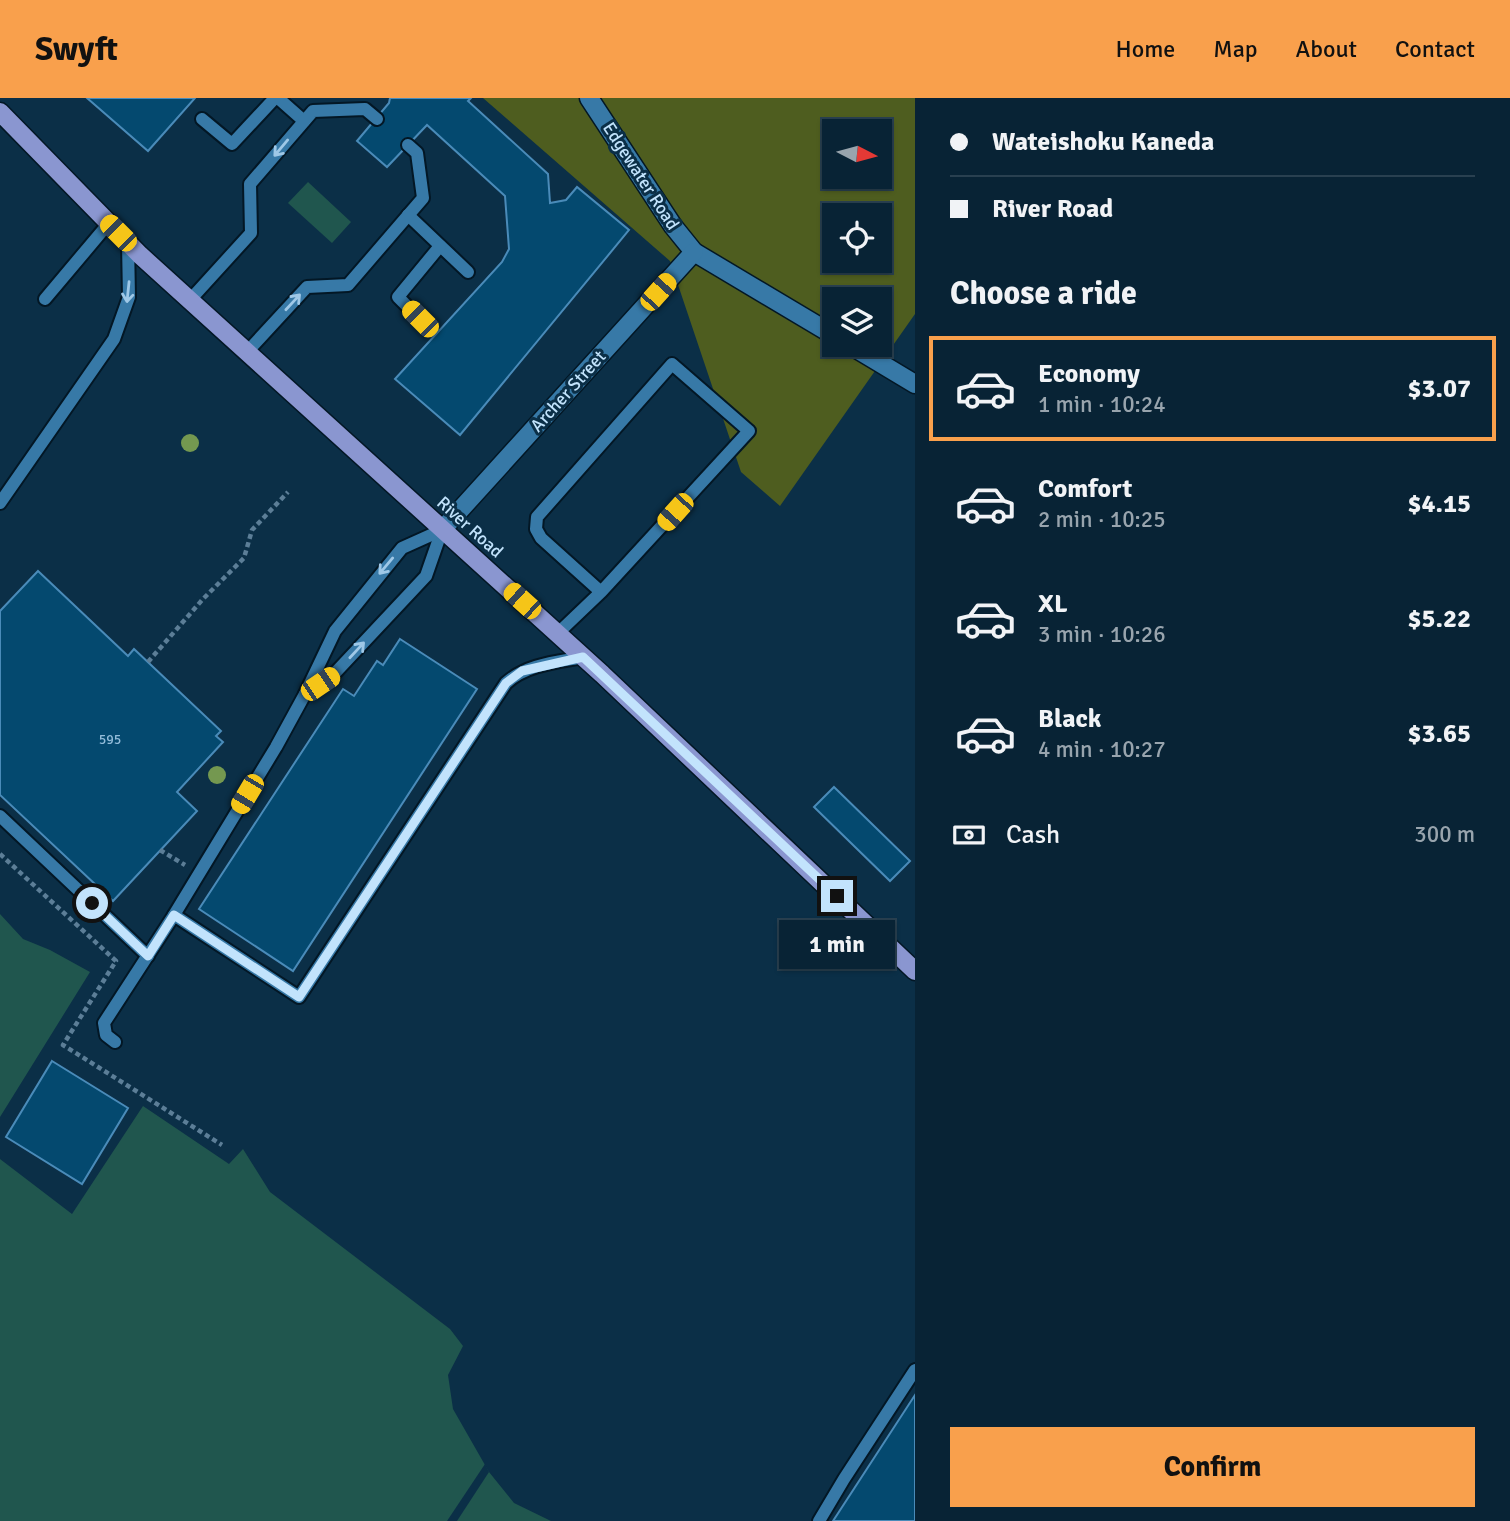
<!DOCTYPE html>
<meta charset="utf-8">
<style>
body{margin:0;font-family:Signika,sans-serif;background:#162f41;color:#f1f3f6;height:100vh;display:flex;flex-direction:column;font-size:26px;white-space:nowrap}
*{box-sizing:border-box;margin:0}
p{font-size:23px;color:#98a4ad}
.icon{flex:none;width:38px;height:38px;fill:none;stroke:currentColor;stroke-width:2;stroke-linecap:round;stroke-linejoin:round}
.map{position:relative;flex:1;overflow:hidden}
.details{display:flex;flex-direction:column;background:#082335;width:595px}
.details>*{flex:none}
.top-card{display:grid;align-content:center;height:154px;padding:0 35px;background:#082335}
.needle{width:46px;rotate:96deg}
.fabs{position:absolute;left:822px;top:21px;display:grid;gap:14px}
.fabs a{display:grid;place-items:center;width:70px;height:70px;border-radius:0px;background:#082335;box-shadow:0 2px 5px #0004,0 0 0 2px #294050;font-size:35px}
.end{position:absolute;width:32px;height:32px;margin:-16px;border:9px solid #c2e3fc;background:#111;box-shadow:0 0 0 4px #111}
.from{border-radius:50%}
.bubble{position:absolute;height:49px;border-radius:0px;background:#082335;box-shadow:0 2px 5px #0004,0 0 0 2px #294050;font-size:23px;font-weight:700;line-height:49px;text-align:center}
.car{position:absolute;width:21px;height:42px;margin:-21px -10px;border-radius:9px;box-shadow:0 0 5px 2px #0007;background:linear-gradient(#f5c518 24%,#345 0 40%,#f5c518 0 76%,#345 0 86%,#f5c518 0)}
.top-card b{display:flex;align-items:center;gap:24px;height:66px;font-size:26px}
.top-card b+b{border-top:2px solid #294050}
.top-card i{width:18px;height:18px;background:#f1f3f6}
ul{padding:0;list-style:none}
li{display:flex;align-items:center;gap:21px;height:105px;margin:0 14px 10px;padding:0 21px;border:4px solid transparent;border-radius:0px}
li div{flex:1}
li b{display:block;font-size:26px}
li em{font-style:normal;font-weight:700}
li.selected{border-color:#f9a04c}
li>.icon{width:63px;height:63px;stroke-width:1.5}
h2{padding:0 35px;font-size:32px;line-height:84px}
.pay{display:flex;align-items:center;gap:18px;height:77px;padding:0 35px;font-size:26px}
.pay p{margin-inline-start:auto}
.action{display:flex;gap:14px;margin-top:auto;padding:14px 35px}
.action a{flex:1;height:80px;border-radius:0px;background:#f9a04c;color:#111;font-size:28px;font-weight:700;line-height:80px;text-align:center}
header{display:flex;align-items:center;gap:42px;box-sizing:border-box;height:98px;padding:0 35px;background:#f9a04c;color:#111}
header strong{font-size:33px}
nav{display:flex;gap:38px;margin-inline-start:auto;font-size:24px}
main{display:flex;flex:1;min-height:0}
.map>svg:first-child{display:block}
.forest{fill:#4e5d1f;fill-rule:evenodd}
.water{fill:#20564e}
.pier{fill:#0b2f47}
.building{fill:#04496f;stroke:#4a8bb9;stroke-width:2}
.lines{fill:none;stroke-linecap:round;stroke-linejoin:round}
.service-casing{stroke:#031725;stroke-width:16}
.minor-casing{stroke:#031725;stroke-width:21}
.primary-casing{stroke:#031725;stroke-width:21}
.path{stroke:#5c7e97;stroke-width:4.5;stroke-dasharray:5 3.5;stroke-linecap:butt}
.service{stroke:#3779a7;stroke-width:12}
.minor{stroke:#3779a7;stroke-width:18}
.primary{stroke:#8a96d0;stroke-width:18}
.tree{fill:#749850}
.oneway{stroke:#9fc8e7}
.route{stroke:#c2e3fc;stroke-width:9}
.labels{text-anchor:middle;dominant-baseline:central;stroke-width:6;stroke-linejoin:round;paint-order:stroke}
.number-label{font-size:14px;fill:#92bcd9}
.street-label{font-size:18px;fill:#c2e3fc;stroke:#0b2f47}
</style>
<header>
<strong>Swyft</strong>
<nav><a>Home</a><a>Map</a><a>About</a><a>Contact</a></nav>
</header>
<main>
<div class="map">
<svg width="915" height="1423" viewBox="0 0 915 1423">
<rect width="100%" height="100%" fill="#0b2f47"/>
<path class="forest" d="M483,0H915V216L780,408L741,374L670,163ZM835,33H880V79H835ZM835,117H880V163H835ZM835,201H880V247H835Z"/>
<g class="water">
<polygon points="308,84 351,124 332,145 288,105"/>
<polygon points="0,816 23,841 50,852 90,874 0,1019"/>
<polygon points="143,1008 229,1066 243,1051 270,1094 450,1231 463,1248 448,1277 453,1311 489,1374 514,1405 551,1423 0,1423 0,1061 72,1116"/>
</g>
<polygon class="pier" points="485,1366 489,1374 457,1423 447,1423"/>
<g class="building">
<polygon points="87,0 195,0 148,53"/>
<polygon points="390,0 471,0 468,3 548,76 550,105 566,102 577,89 629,132 460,337 395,281 502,164 509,151 505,98 427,27 387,69 357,43 389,5"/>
<polygon points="38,473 128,558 134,551 221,633 216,638 223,644 177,694 197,713 113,803 0,697 0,513"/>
<polygon points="400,541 477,591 293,873 199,811 343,591 354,598 377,563 383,567"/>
<polygon points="834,689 910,763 890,783 814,709"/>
<polygon points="52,963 128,1010 82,1086 6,1039"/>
<polygon points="915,1297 915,1423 833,1423"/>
</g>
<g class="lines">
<defs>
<g id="service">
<polyline points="278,0 304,23"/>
<polyline points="202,21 232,46 275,0"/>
<polyline points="408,117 468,174"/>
<polyline points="45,201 109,125"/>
<polyline points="190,202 251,135 250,86 313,13 365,11 377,21"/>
<polyline points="420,221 398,199 440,148"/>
<polyline points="247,254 307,189 348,187 423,100 417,55 408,47"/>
<polyline points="0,405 114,241 129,199 128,145"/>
<polyline points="557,536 601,494 749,333 672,266 537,419 536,431 541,440 601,494"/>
<polyline points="305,596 335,575 426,478 442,432"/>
<polyline points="0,718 148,858"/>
<path d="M174,817L299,899L506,585C527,566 557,564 583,559"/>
<polyline points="115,944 106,937 104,925 174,817 276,649 305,596 335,533 402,450 442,432"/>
<polyline points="819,1423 844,1381 915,1272"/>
</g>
<g id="minor">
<polyline points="589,0 673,128 694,154 835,238"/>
<polyline points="850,247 915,286"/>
<polyline points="442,432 694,154"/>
</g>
<polyline id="primary" points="0,14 140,157 602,576 915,873"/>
</defs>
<use href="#service" class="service-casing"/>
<use href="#minor" class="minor-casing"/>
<use href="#primary" class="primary-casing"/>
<g class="path">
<polyline points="148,564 203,501 244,460 252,432 288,394"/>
<polyline points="160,752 185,767"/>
<polyline points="0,756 116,863 63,947 222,1047"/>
</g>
<use href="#service" class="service"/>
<use href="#minor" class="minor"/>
<use href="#primary" class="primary"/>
</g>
<g class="tree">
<circle cx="190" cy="345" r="9"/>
<circle cx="217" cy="677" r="9"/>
</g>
<defs><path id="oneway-shaft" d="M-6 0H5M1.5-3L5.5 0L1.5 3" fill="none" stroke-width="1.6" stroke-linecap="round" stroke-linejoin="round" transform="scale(1.75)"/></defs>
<g class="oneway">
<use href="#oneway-shaft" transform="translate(281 50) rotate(130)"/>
<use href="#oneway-shaft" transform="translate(128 194) rotate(96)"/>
<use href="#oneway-shaft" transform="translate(293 204) rotate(-47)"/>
<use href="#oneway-shaft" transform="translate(386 468) rotate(130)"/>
<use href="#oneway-shaft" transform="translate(357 552) rotate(-47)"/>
</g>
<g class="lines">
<polyline class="route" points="92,805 148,858 174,817 299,899 506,585 522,573 583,559 837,798"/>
</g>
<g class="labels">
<g class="number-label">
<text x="110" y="641">595</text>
</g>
<g class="street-label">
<text transform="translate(641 78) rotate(57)">Edgewater Road</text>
<text transform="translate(568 293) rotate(-48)">Archer Street</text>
<text transform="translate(470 429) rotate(42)">River Road</text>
</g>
</g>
</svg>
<div class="fabs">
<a><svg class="needle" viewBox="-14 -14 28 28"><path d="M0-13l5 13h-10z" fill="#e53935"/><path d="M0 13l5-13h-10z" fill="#98a4ad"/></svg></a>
<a><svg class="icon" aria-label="locate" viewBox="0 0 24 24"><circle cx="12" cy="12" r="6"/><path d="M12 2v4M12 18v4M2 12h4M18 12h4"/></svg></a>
<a><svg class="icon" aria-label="layers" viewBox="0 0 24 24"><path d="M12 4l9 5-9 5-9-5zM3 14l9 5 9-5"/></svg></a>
</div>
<i class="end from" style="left:92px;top:805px"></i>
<i class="end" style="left:837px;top:798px"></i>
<div class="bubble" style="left:779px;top:822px;width:116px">1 min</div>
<i class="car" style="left:118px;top:135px;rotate:315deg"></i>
<i class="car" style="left:658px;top:194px;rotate:42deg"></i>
<i class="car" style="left:420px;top:221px;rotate:315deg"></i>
<i class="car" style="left:675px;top:414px;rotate:222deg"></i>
<i class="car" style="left:522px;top:503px;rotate:312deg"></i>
<i class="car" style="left:320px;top:586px;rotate:56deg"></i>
<i class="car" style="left:247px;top:696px;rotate:211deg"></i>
</div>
<section class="details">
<div class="top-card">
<b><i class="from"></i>Wateishoku Kaneda</b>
<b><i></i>River Road</b>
</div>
<h2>Choose a ride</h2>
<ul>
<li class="selected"><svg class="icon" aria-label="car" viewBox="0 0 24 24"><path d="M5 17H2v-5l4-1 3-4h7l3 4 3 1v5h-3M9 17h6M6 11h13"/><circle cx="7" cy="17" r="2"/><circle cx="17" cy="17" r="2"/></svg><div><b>Economy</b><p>1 min · 10:24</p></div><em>$3.07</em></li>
<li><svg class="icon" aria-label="car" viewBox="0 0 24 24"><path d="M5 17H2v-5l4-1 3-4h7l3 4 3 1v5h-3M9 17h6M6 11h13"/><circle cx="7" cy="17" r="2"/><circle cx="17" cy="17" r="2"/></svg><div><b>Comfort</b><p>2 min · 10:25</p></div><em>$4.15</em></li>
<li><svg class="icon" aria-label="car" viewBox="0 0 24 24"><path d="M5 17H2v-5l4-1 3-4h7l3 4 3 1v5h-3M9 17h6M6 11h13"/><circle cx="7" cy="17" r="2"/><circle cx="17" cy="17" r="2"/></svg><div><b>XL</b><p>3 min · 10:26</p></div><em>$5.22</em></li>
<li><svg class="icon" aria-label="car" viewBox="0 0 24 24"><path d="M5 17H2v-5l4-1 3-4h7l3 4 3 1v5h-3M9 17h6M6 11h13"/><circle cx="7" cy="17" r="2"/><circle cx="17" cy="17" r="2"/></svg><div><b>Black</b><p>4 min · 10:27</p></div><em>$3.65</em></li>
</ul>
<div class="pay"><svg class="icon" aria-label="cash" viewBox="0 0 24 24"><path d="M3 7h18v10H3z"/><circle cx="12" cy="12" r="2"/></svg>Cash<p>300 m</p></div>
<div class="action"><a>Confirm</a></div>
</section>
</main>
